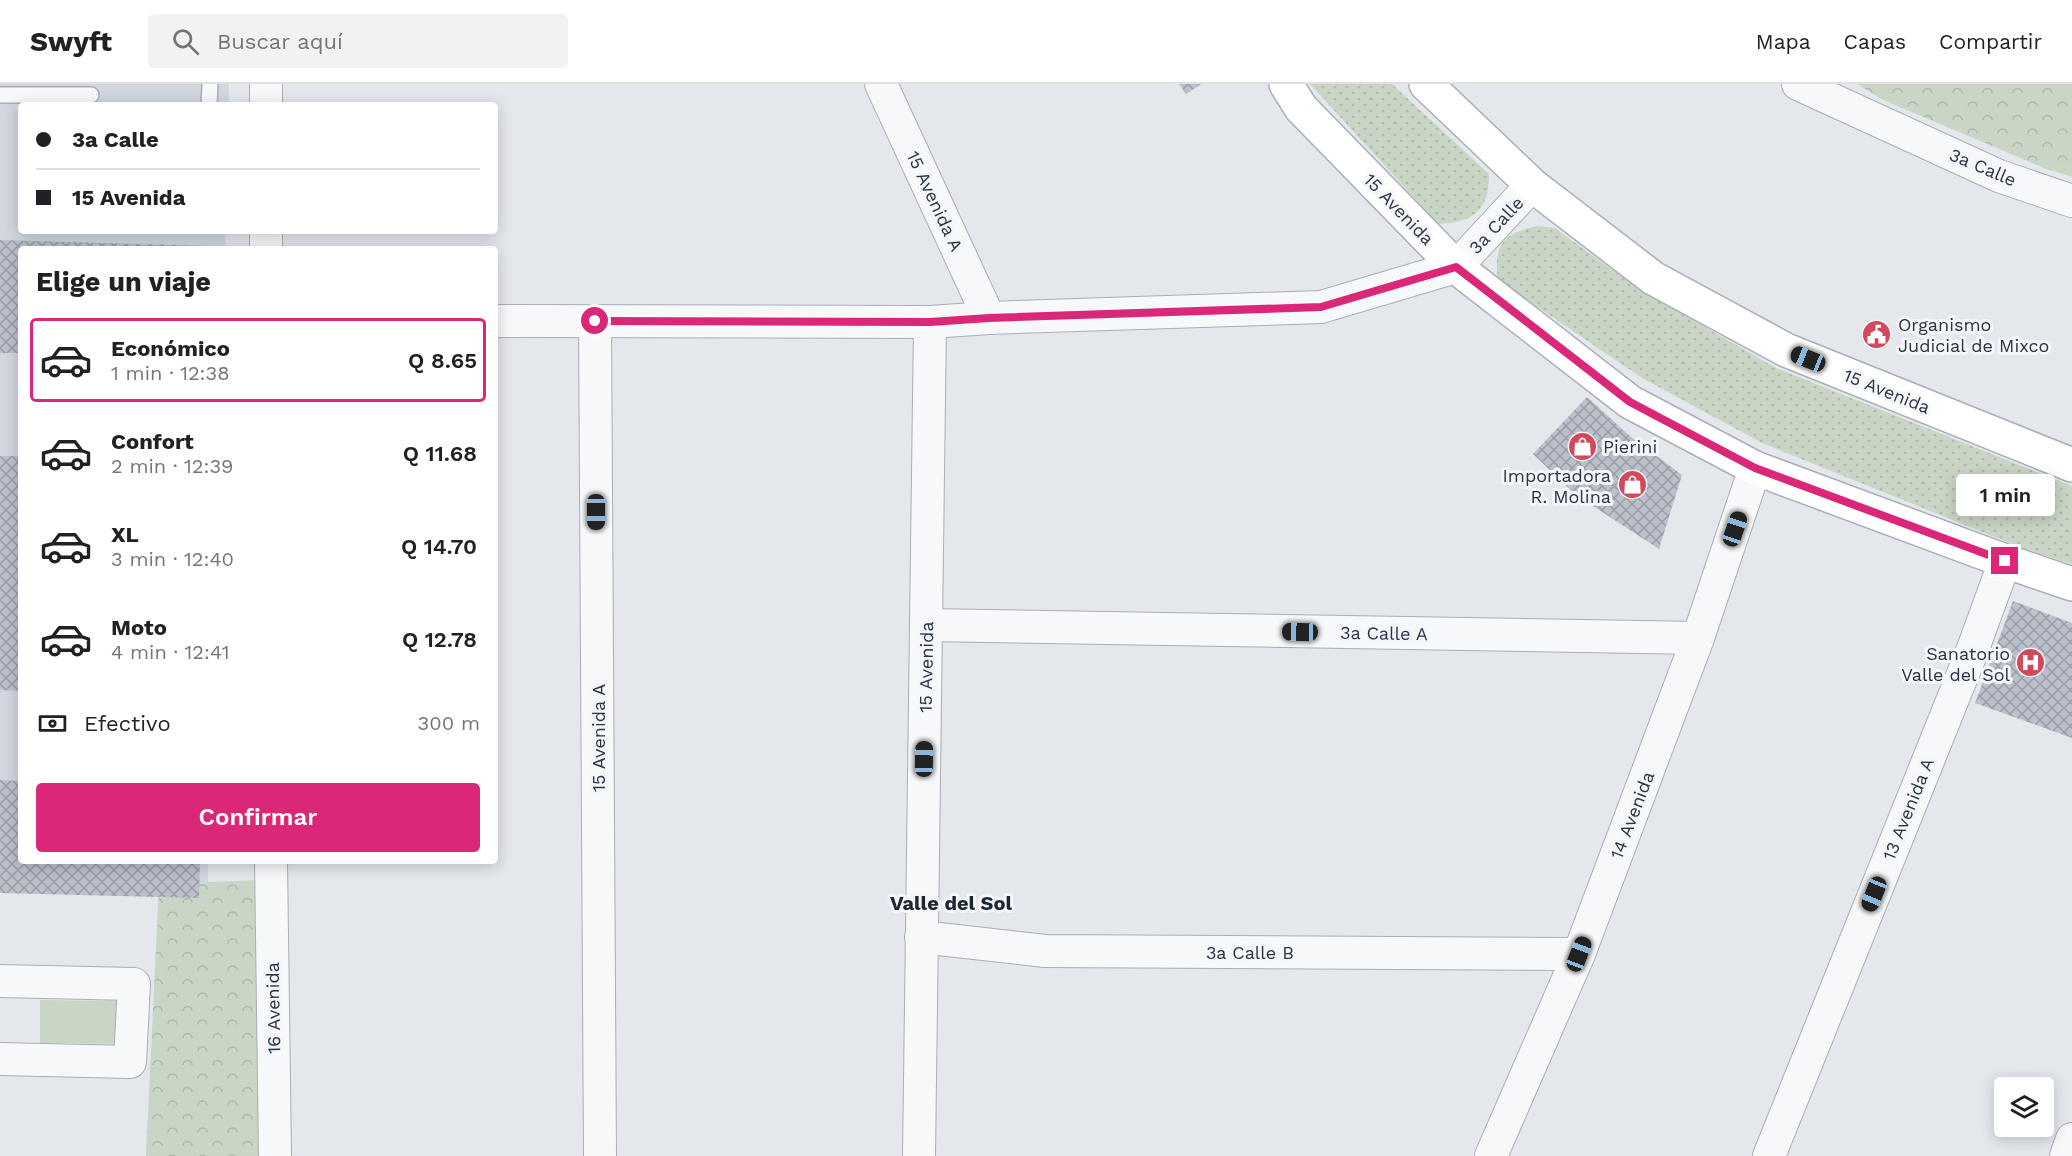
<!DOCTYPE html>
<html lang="es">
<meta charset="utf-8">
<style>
body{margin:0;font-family:"Work Sans",sans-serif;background:#f2f2f2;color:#202124;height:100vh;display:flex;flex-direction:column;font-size:22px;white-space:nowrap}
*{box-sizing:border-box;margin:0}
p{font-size:20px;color:#757577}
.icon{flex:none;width:33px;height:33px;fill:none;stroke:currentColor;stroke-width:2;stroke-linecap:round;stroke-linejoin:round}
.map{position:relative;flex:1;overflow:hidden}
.panel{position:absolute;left:18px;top:162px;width:480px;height:618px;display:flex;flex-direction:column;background:#fff;border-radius:6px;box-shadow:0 3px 15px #0003}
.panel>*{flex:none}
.guide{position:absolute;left:18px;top:18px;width:480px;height:132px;border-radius:6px;box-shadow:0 3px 15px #0003;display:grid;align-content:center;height:132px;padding:0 18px;background:#fff}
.tools{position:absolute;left:1994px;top:993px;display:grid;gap:12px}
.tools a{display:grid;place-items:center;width:60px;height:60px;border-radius:6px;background:#fff;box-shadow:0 3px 15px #0003;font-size:30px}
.end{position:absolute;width:27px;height:27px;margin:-14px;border:8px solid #db2777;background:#fff;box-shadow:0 0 0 3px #fff}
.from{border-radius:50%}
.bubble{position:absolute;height:42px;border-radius:6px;background:#fff;box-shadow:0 3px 15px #0003;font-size:20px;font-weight:600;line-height:42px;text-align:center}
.car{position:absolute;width:18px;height:36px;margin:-18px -9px;border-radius:8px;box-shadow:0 0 4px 2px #0007;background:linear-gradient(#222 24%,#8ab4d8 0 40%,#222 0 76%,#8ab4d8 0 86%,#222 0)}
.guide b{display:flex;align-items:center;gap:21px;height:57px;font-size:22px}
.guide b+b{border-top:2px solid #e0e0e0}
.guide i{width:15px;height:15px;background:#202124}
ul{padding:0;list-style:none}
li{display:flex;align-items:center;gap:18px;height:84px;margin:0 12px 9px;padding:0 6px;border:3px solid transparent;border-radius:6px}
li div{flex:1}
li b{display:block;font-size:22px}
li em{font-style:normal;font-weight:600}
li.selected{border-color:#db2777}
li>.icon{width:54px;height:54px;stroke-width:1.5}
h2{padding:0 18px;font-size:27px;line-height:72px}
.pay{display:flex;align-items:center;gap:15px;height:66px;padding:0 18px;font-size:22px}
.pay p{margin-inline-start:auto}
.cta{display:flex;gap:12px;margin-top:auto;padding:12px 18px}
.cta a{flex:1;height:69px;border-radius:6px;background:#db2777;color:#fff;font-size:24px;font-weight:600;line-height:69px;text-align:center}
header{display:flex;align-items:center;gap:36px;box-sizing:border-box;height:84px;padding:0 30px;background:#fff;border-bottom:2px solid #e0e0e0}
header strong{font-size:28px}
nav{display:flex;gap:33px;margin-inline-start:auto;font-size:21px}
.search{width:420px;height:54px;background:#f2f2f2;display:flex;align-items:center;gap:15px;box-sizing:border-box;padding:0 21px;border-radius:6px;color:#757577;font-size:22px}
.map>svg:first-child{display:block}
.built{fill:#d2d6de}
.grass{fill:url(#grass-dots)}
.forest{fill:url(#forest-crowns)}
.garden{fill:#c9d6c5}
.building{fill:url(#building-cross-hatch)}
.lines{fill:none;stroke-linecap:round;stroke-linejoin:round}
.lane-casing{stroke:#a9aeb7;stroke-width:18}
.street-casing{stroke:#a9aeb7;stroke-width:34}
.secondary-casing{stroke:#a9aeb7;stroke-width:36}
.lane{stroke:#f7f8fa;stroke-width:15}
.street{stroke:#f7f8fa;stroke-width:32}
.secondary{stroke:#fff;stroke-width:33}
.route{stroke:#db2777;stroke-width:8}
.labels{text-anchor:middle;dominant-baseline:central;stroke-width:6;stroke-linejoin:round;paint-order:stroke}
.street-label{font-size:18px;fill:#2b3445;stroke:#f4f6f9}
.poi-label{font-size:18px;fill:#2b3445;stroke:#f4f6f9;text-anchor:start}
.neighbourhood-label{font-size:20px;font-weight:bold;fill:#1d2536;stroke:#f4f6f9}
</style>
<header>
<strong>Swyft</strong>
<div class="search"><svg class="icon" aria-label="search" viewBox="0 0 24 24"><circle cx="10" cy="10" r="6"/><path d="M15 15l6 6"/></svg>Buscar aquí</div>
<nav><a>Mapa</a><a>Capas</a><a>Compartir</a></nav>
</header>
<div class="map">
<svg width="2072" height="1072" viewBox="0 0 2072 1072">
<defs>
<pattern id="grass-dots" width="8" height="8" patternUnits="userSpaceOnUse" patternTransform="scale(1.5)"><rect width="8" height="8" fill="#c9d6c5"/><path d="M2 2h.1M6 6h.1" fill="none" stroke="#adb8ab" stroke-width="1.8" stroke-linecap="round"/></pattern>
<pattern id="forest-crowns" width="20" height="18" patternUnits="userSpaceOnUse" patternTransform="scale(1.5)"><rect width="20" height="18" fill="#c9d6c5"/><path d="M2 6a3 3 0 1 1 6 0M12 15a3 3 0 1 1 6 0" fill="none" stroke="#adb8ab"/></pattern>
<pattern id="building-cross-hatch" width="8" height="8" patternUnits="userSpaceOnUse" patternTransform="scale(1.5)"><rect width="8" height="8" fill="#bbc0ca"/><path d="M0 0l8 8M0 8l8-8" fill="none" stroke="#989da6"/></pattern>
</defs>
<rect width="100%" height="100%" fill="#e4e7ec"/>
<polygon class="built" points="0,0 229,0 229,21 21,21 21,147 225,147 225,165 21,165 21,777 208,777 208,798 159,800 0,796"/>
<g class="grass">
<path d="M1310,0H1392L1489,90C1489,127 1474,138 1438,140Z"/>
<path d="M1538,142L1555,144L1636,203L1776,284L2072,402V480L2017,462L1762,359L1642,294L1498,196C1493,159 1504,149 1538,142Z"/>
</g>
<g class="forest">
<polygon points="1857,0 2072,0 2072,93 2044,84 1883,16"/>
<polygon points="263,796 270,1072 146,1072 159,800"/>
</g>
<polygon class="garden" points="40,916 122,917 119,960 40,959"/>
<g class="building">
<polygon points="1179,0 1201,0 1186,10"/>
<polygon points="0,156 211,162 211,165 21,165 21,269 0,269"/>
<polygon points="1587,313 1631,353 1682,391 1659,465 1576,411 1533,370"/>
<polygon points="0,372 21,372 21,607 0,606"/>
<polygon points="2013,517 2072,539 2072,654 1975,619"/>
<polygon points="0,696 21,697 21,777 200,777 199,814 0,809"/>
</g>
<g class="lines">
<defs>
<g id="lane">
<polyline points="0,11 91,11"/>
<polyline points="209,21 210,0"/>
</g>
<g id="street">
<polyline points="881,0 989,234"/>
<polyline points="1798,0 1999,92 2072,117"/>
<polyline points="266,21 266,0"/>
<polyline points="266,147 266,165"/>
<polyline points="495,237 930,238 989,234 1321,223 1456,183 1532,101"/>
<polyline points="595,237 600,1072"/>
<polyline points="926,541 1698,554"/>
<polyline points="271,777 275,1072"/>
<polyline points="921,853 1045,867 1579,870"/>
<polyline points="0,897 134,900 130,978 0,975"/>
<polyline points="919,1072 930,238"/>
<polyline points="1491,1072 1579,870 1698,554 1755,384"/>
<polyline points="1769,1072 1971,570 2005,477"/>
<polyline points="2066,1072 2072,1055"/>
</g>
<g id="secondary">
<polyline points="1286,0 1301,24 1456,183 1630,318 1755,384 2005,477 2072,500"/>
<polyline points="1426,0 1532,101 1653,194 1786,266 2072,381"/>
</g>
</defs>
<use href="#lane" class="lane-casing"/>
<use href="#street" class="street-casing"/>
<use href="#secondary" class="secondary-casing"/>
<use href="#lane" class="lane"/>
<use href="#street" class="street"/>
<use href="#secondary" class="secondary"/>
</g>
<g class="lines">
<polyline class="route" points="595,237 930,238 989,234 1321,223 1456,183 1630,318 1755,384 2005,477"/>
</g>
<defs>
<symbol id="civic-disc" viewBox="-11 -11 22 22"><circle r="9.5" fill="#d1495b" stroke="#f4f6f9"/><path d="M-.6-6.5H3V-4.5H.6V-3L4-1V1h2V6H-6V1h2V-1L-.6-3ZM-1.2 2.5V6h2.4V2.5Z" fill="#fff"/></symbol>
<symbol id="shop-disc" viewBox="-11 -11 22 22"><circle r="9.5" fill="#d1495b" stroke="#f4f6f9"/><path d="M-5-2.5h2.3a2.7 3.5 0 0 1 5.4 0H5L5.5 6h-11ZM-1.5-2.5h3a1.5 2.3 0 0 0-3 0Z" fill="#fff"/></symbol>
<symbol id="hospital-disc" viewBox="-11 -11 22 22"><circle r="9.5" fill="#d1495b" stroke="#f4f6f9"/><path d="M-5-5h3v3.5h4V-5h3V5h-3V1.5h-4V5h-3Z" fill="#fff"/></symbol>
</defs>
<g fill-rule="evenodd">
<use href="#civic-disc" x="1860" y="234" width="33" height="33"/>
<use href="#shop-disc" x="1566" y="346" width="33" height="33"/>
<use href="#shop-disc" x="1616" y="384" width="33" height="33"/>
<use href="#hospital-disc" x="2014" y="562" width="33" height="33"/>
</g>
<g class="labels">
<g class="street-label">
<text transform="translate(1983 83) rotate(23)">3a Calle</text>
<text transform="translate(935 117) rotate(65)">15 Avenida A</text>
<text transform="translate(1399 125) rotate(46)">15 Avenida</text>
<text transform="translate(1496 141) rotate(-47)">3a Calle</text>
<text transform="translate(1887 307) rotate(22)">15 Avenida</text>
<text transform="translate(1384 549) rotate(1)">3a Calle A</text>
<text transform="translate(926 583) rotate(-89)">15 Avenida</text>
<text transform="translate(598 654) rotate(-90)">15 Avenida A</text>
<text transform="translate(1908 725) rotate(-68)">13 Avenida A</text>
<text transform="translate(1632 731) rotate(-69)">14 Avenida</text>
<text x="1250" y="868">3a Calle B</text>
<text transform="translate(273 924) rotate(-91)">16 Avenida</text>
</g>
<g class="poi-label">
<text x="1898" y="240">Organismo<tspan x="1898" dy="21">Judicial de Mixco</tspan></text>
<text x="1603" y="362">Pierini</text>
<text x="1611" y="391" text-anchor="end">Importadora<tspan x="1611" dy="21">R. Molina</tspan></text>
<text x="2010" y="569" text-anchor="end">Sanatorio<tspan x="2010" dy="21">Valle del Sol</tspan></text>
</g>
<g class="neighbourhood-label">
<text x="951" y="819">Valle del Sol</text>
</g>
</g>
</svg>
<div class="tools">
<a><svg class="icon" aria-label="layers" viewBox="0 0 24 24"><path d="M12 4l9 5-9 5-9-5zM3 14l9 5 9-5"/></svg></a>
</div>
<i class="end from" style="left:595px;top:237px"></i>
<i class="end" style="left:2005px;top:477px"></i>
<div class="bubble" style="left:1956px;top:390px;width:99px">1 min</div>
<i class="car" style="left:1808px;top:275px;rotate:292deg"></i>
<i class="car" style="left:596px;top:428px;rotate:180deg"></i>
<i class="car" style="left:1735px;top:445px;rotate:19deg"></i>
<i class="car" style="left:1300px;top:548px;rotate:271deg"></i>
<i class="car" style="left:924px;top:675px;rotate:1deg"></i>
<i class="car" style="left:1874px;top:810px;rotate:202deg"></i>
<i class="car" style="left:1579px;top:870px;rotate:21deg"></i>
<div class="guide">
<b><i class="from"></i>3a Calle</b>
<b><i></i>15 Avenida</b>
</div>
<section class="panel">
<h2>Elige un viaje</h2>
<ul>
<li class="selected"><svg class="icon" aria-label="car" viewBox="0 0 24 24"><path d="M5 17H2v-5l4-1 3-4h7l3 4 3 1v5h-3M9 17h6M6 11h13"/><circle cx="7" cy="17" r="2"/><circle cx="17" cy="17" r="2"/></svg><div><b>Económico</b><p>1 min · 12:38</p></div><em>Q 8.65</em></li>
<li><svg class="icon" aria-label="car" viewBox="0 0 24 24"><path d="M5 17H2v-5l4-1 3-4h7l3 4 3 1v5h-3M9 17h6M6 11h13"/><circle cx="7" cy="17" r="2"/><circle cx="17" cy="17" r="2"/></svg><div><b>Confort</b><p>2 min · 12:39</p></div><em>Q 11.68</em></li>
<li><svg class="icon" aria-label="car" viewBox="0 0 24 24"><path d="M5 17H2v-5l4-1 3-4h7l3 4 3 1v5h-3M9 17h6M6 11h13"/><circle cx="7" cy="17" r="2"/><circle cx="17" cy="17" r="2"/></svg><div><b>XL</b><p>3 min · 12:40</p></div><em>Q 14.70</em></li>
<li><svg class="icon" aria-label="car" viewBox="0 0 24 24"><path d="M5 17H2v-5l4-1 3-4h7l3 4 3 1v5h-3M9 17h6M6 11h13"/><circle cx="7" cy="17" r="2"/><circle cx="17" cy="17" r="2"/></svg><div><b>Moto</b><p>4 min · 12:41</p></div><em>Q 12.78</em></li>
</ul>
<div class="pay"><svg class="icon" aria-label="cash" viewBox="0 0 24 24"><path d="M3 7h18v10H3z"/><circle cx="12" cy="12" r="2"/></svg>Efectivo<p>300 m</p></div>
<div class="cta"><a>Confirmar</a></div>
</section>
</div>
